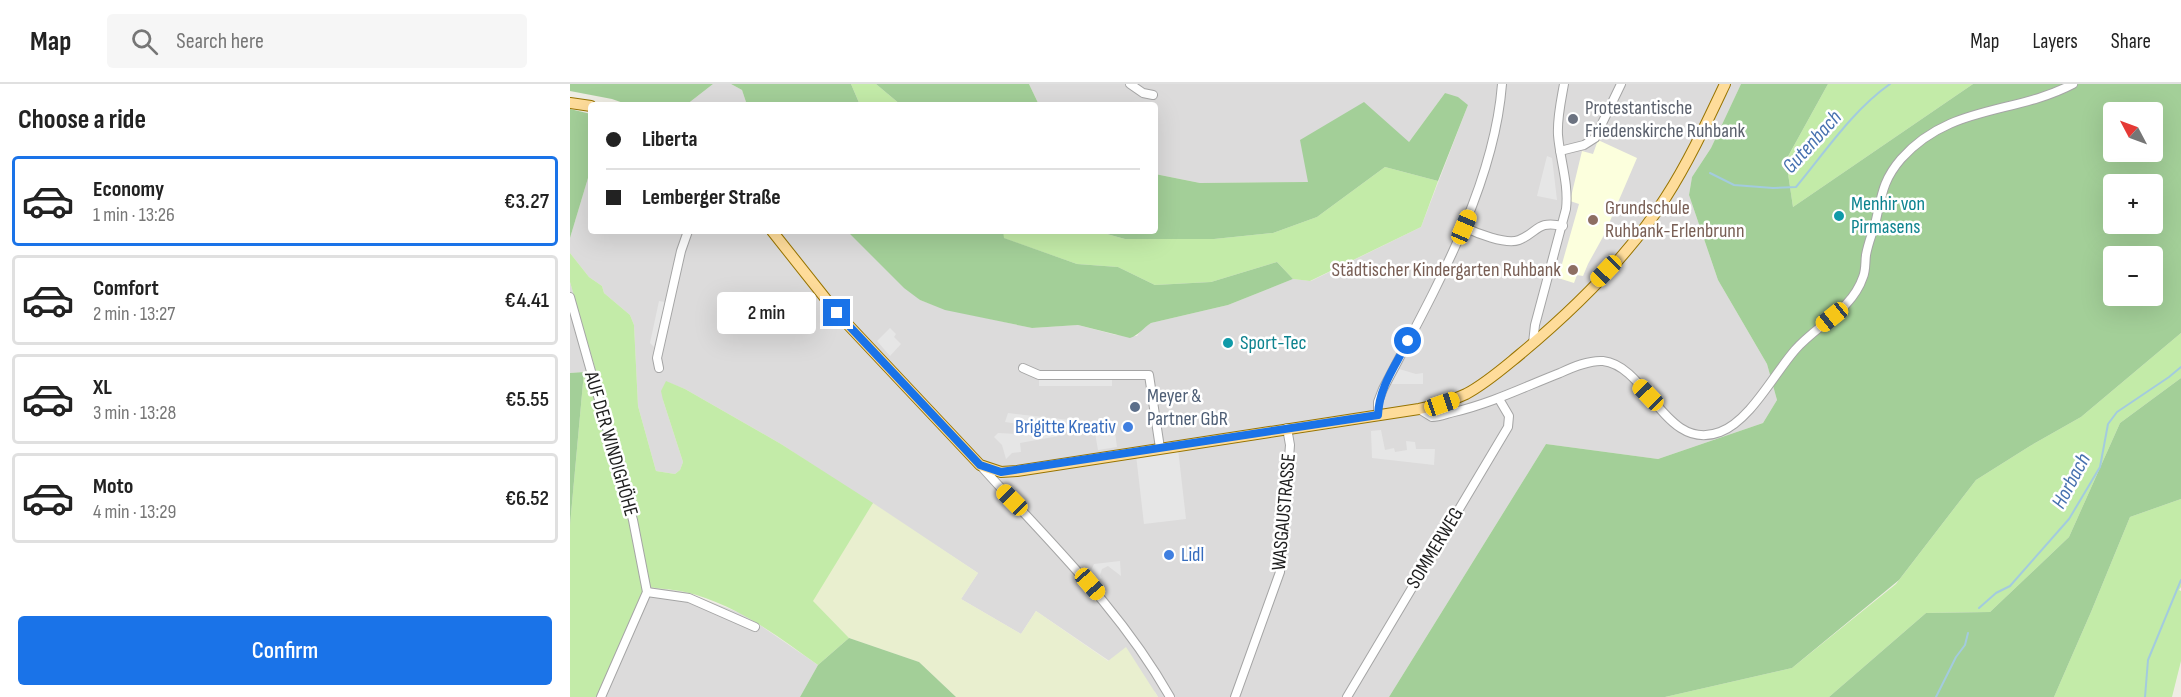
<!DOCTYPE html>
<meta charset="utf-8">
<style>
body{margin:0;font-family:"Sofia Sans Condensed",sans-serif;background:#f6f6f6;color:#222;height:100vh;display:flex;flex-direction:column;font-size:22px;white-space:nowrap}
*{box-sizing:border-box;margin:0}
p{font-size:20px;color:#767676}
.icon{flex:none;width:33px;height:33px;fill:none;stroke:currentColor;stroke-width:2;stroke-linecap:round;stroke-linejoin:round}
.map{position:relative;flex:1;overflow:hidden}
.panel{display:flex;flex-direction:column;background:#fff;width:570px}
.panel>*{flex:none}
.hud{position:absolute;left:18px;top:18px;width:570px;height:132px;border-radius:6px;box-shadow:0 6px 24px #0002;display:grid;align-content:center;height:132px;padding:0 18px;background:#fff}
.needle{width:39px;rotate:311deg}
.controls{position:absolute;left:1533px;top:18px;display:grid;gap:12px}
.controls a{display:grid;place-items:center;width:60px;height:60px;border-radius:6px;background:#fff;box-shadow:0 6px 24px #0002;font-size:30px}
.end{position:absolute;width:27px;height:27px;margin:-14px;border:8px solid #1a73e8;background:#fff;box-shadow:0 0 0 3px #fff}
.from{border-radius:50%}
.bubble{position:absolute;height:42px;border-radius:6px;background:#fff;box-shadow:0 6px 24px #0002;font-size:20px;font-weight:600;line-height:42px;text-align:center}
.car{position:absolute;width:18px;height:36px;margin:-18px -9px;border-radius:8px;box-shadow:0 0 4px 2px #0007;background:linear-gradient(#f5c518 24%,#345 0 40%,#f5c518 0 76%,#345 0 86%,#f5c518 0)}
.hud b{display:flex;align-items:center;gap:21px;height:57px;font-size:22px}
.hud b+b{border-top:2px solid #e0e0e0}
.hud i{width:15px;height:15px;background:#222}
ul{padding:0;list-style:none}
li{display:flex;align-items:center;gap:18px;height:90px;margin:0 12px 9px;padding:0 6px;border:3px solid #e0e0e0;border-radius:6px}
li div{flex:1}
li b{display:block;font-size:22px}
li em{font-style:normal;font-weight:600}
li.selected{border-color:#1a73e8}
li>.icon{width:54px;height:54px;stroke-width:1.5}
h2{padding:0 18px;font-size:27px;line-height:72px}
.action{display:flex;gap:12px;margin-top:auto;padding:12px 18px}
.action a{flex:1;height:69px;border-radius:6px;background:#1a73e8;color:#fff;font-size:24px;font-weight:600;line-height:69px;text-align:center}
header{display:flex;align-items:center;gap:36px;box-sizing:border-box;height:84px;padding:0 30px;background:#fff;border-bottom:2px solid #e0e0e0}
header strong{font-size:28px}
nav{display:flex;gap:33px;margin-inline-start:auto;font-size:21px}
.search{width:420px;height:54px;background:#f6f6f6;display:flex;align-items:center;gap:15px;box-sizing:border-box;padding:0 21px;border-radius:6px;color:#767676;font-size:22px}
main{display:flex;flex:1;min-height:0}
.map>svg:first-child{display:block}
.residential{fill:#dcdbdb}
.education{fill:#fcffdd}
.farmland{fill:#e9efcf}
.grass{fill:#c3eba8}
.forest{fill:#a3cf98;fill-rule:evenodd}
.parking{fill:#e6e6e6}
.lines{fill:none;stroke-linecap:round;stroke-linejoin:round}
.stream{stroke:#a3cbde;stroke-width:2}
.minor-casing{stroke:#a5a5a5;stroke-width:10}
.major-casing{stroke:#987400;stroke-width:12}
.minor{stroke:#fff;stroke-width:8}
.major{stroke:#fedc9a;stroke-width:10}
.route{stroke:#1a73e8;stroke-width:8}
.worship-dot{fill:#6b7280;stroke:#fff;stroke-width:2}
.culture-dot{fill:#0f9aa8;stroke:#fff;stroke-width:2}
.education-dot{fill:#8d6e63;stroke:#fff;stroke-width:2}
.service-dot{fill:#5c6f8a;stroke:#fff;stroke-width:2}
.shop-dot{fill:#3f7fe0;stroke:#fff;stroke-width:2}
.labels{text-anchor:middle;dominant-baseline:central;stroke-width:5;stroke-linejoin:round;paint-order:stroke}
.worship-label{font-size:20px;fill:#5b616d;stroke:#fff;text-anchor:start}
.culture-label{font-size:20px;fill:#0d838f;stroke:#fff;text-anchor:start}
.education-label{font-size:20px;fill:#785e54;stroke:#fff;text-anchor:start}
.service-label{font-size:20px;fill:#4e5e75;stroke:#fff;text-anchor:start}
.shop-label{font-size:20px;fill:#366cbe;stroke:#fff;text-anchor:end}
.street-label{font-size:20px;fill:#1e1e1e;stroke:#fff}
.water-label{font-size:21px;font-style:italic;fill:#4872b0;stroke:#fff}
</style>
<header>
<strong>Map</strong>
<div class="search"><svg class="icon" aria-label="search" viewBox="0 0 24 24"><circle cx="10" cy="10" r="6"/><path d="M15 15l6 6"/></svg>Search here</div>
<nav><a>Map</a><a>Layers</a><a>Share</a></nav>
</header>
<main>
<section class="panel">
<h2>Choose a ride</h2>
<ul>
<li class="selected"><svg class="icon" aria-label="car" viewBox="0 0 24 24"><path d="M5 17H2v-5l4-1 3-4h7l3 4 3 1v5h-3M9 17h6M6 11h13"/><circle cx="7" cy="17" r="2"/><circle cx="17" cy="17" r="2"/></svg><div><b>Economy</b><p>1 min · 13:26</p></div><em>€3.27</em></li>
<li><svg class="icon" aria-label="car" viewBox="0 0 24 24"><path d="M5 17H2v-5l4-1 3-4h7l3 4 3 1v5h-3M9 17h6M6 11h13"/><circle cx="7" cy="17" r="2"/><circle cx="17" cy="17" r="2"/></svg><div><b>Comfort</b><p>2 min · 13:27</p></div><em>€4.41</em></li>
<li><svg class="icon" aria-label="car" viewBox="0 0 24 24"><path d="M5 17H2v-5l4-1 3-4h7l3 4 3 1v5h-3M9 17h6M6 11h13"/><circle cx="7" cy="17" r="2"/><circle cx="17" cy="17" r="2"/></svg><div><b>XL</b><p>3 min · 13:28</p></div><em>€5.55</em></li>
<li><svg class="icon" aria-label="car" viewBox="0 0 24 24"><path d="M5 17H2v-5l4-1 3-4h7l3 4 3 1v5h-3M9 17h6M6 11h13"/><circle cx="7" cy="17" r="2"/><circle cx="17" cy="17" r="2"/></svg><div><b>Moto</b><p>4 min · 13:29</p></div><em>€6.52</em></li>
</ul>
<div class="action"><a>Confirm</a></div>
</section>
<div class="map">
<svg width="1611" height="613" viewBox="0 0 1611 613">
<rect width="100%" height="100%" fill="#efede4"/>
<g class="residential">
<polygon points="143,0 161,0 172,6 177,21 116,21"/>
<polygon points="459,0 1171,0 1141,64 1122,93 1119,111 1148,196 1197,280 1207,316 1193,339 1088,375 976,360 819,613 588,613 585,608 466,527 451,550 391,515 408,489 211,360 115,305 97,298 93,316 113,378 110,386 105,390 86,387 68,322 64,241 60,231 34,209 32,202 19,193 0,169 0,154 21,84 21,147 277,147 350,216 375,225 462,244 508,241 546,251 567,252 572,245 581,239 658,221 723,195 741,197 851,143 898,21 875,9 839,58 738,98 630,99 585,90 585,21 469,21"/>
<polygon points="0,198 25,284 14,288 0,289"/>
<polygon points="73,502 115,508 170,529 187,539 248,581 230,613 28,613"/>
</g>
<polygon class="education" points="1028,56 1067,74 1034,151 1018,180 1013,192 1007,191 1004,199 988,194 1009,120 1000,117 1012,67 1023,70"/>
<polygon class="farmland" points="303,419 408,489 391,515 451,550 466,527 538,577 556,563 588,613 386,613 349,578 279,554 242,517"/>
<g class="grass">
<polygon points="281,0 306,0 331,21 290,21"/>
<polygon points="1258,0 1403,0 1223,123 1216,76"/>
<polygon points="815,83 868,97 851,143 740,197 723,195 707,178 641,198 585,201 548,183 507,180 433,154 433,147 526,147 555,155 644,155 703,149 747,133"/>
<path d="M0,169L19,193L32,202L34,209L60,231L64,241L68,322L86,387L105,390L110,386L113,378L93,316L91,307L96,297L115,305L211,360L303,419L243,517L279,554L248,581C207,552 166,520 115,508C102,505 87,505 74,502V508L28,613H0V441L14,288L25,284L0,198Z"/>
<polygon points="1611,249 1611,294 1550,339 1499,453 1420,528 1356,529 1259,613 1095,613 1222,584 1326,500 1406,396 1460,362 1511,333"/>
<polygon points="1611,415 1611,503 1609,506 1611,507 1611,577 1602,613 1484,613 1521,528 1560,433"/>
</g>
<g class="forest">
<polygon points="0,0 143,0 116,21 59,21 42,15 0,7"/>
<polygon points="161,0 281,0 290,21 177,21 172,6"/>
<polygon points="306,0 459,0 469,21 331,21"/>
<path d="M1171,0H1258L1216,76L1223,123L1403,0H1611V249L1511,333L1460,362L1406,396L1329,496L1222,584L1095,613H819L976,360L1088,375L1193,339L1207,316L1197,280L1148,196L1119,111L1122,93L1141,64ZM1544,28H1582V68H1544ZM1544,100H1582V140H1544ZM1544,172H1582V212H1544Z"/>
<polygon points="875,9 888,13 898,21 868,97 815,83 747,133 703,149 644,155 555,155 526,147 585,147 585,90 630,99 738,98 730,56 794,18 839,58"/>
<polygon points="0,25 21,30 21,84 0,154"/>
<path d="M277,147H433L434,154L507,180L548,183L585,201L641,198L707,178L723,195L658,221L581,239C573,244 569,251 560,254L508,241L462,244L375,226L350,216L334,204Z"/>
<polygon points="14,288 0,441 0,289"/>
<polygon points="1611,294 1611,415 1560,433 1521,528 1484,613 1259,613 1356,529 1420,528 1499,453 1550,339"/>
<polygon points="279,554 349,578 386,613 230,613 248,581"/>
</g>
<g class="parking">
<polygon points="977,72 982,74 987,116 967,112"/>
<polygon points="89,217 95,218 84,263 80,259"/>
<polygon points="320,244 326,250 324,253 331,260 320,272 307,257"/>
<polygon points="829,285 846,290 853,289 853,300 821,300"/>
<rect x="469" y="294" width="73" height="8"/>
<polygon points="438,329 544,341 547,363 528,366 524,343 488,344 489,352 450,359 451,368 442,369 436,375 432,361 424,353 428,349 450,350 448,340 435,338"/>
<polygon points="811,346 815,366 824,364 825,368 837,366 836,357 845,358 846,365 865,365 864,381 802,374 801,347"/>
<polygon points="608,365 616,435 574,440 566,371"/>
<polygon points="550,477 551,492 538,482 532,485 530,491 532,494 529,496 521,487 524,480"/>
</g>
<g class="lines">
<g class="stream">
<path d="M1140,89L1164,101L1203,104L1226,103C1255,68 1283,26 1320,0"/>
<polyline points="1409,524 1426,509 1440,502 1499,435 1530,383 1538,340 1547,328 1599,293 1611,283"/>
<polyline points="1366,613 1386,573 1395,561 1398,549"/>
<polyline points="1575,613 1578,576 1611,496"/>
</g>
<defs>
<g id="minor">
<polyline points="560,0 573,9 583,11"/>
<polyline points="990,67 1014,61 1025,54 1051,0"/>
<path d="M894,143C906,149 936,161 949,156C969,148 966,136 993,142"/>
<polyline points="0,213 63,436 77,508 31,613"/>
<path d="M963,259L965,241L996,125C999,100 990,76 988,51C987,34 991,17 994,0"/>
<polyline points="89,284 87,274 111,167 118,147"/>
<polyline points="453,284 469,291 579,291 590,364"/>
<path d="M849,325L862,333C869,333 876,330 884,328C922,319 954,303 990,289C1003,283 1019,276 1033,277C1078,282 1095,369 1150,348C1180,337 1204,290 1225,266C1247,241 1282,226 1293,193C1296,186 1295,178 1296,171C1298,159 1303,148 1306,136C1312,110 1313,96 1331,75C1380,20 1444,31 1503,0"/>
<path d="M808,331V318L813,305C861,213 924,105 932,0"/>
<path d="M410,381C478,457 549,523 600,613"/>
<polyline points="77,508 119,514 185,543"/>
<polyline points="665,613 710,488 720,361 717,344"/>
<polyline points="777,613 938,343 939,332 929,315"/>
</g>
<g id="major">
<polyline points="0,19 21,22"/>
<path d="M202,147L267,229L410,381L431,388L447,387L849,325C865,322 881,317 896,310C915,300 931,286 948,272C1001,228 1059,172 1096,113C1119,77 1137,38 1155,0"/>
</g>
</defs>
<use href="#minor" class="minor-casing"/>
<use href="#major" class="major-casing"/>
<use href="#minor" class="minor"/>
<use href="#major" class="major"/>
</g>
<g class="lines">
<path class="route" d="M267,229L410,381L431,388L808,331C809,303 826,281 838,257"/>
</g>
<circle class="worship-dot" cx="1003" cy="35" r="6"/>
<g class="culture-dot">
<circle cx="1269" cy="132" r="6"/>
<circle cx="658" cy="259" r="6"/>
</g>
<g class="education-dot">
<circle cx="1023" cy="136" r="6"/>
<circle cx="1003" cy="186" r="6"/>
</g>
<circle class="service-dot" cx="565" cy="323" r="6"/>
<g class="shop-dot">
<circle cx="558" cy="343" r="6"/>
<circle cx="599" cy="471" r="6"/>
</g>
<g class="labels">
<g class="worship-label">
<text x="1015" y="24">Protestantische<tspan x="1015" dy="23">Friedenskirche Ruhbank</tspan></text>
</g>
<g class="culture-label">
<text x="1281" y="120">Menhir von<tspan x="1281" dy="23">Pirmasens</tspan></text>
<text x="670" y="259">Sport-Tec</text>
</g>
<g class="education-label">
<text x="1035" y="124">Grundschule<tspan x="1035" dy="23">Ruhbank-Erlenbrunn</tspan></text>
<text x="991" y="186" text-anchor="end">Städtischer Kindergarten Ruhbank</text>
</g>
<g class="service-label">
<text x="577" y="312">Meyer &amp;<tspan x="577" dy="23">Partner GbR</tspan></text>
</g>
<g class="shop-label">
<text x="546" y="343">Brigitte Kreativ</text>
<text x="611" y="471" text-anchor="start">Lidl</text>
</g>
<g class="street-label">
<text transform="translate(41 360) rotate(74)">AUF DER WINDIGHÖHE</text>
<text transform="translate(714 428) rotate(-85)">WASGAUSTRASSE</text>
<text transform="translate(865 464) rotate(-59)">SOMMERWEG</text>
</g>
<g class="water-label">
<text transform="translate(1242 58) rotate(-48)">Gutenbach</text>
<text transform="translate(1501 397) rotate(-62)">Horbach</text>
</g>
</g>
</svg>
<div class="controls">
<a><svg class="needle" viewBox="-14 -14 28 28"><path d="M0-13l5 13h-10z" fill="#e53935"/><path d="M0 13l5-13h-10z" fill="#767676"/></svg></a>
<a>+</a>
<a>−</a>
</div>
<i class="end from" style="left:838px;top:257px"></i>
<i class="end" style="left:267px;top:229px"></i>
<div class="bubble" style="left:147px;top:208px;width:99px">2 min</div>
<i class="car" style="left:894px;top:143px;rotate:23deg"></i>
<i class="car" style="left:1036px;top:187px;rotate:224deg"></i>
<i class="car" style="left:1262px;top:233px;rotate:231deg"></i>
<i class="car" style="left:1078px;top:311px;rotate:316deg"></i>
<i class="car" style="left:872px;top:320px;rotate:71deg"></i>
<i class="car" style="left:442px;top:416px;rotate:315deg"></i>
<i class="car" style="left:520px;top:500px;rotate:139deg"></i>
<div class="hud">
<b><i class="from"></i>Liberta</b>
<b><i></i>Lemberger Straße</b>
</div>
</div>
</main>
